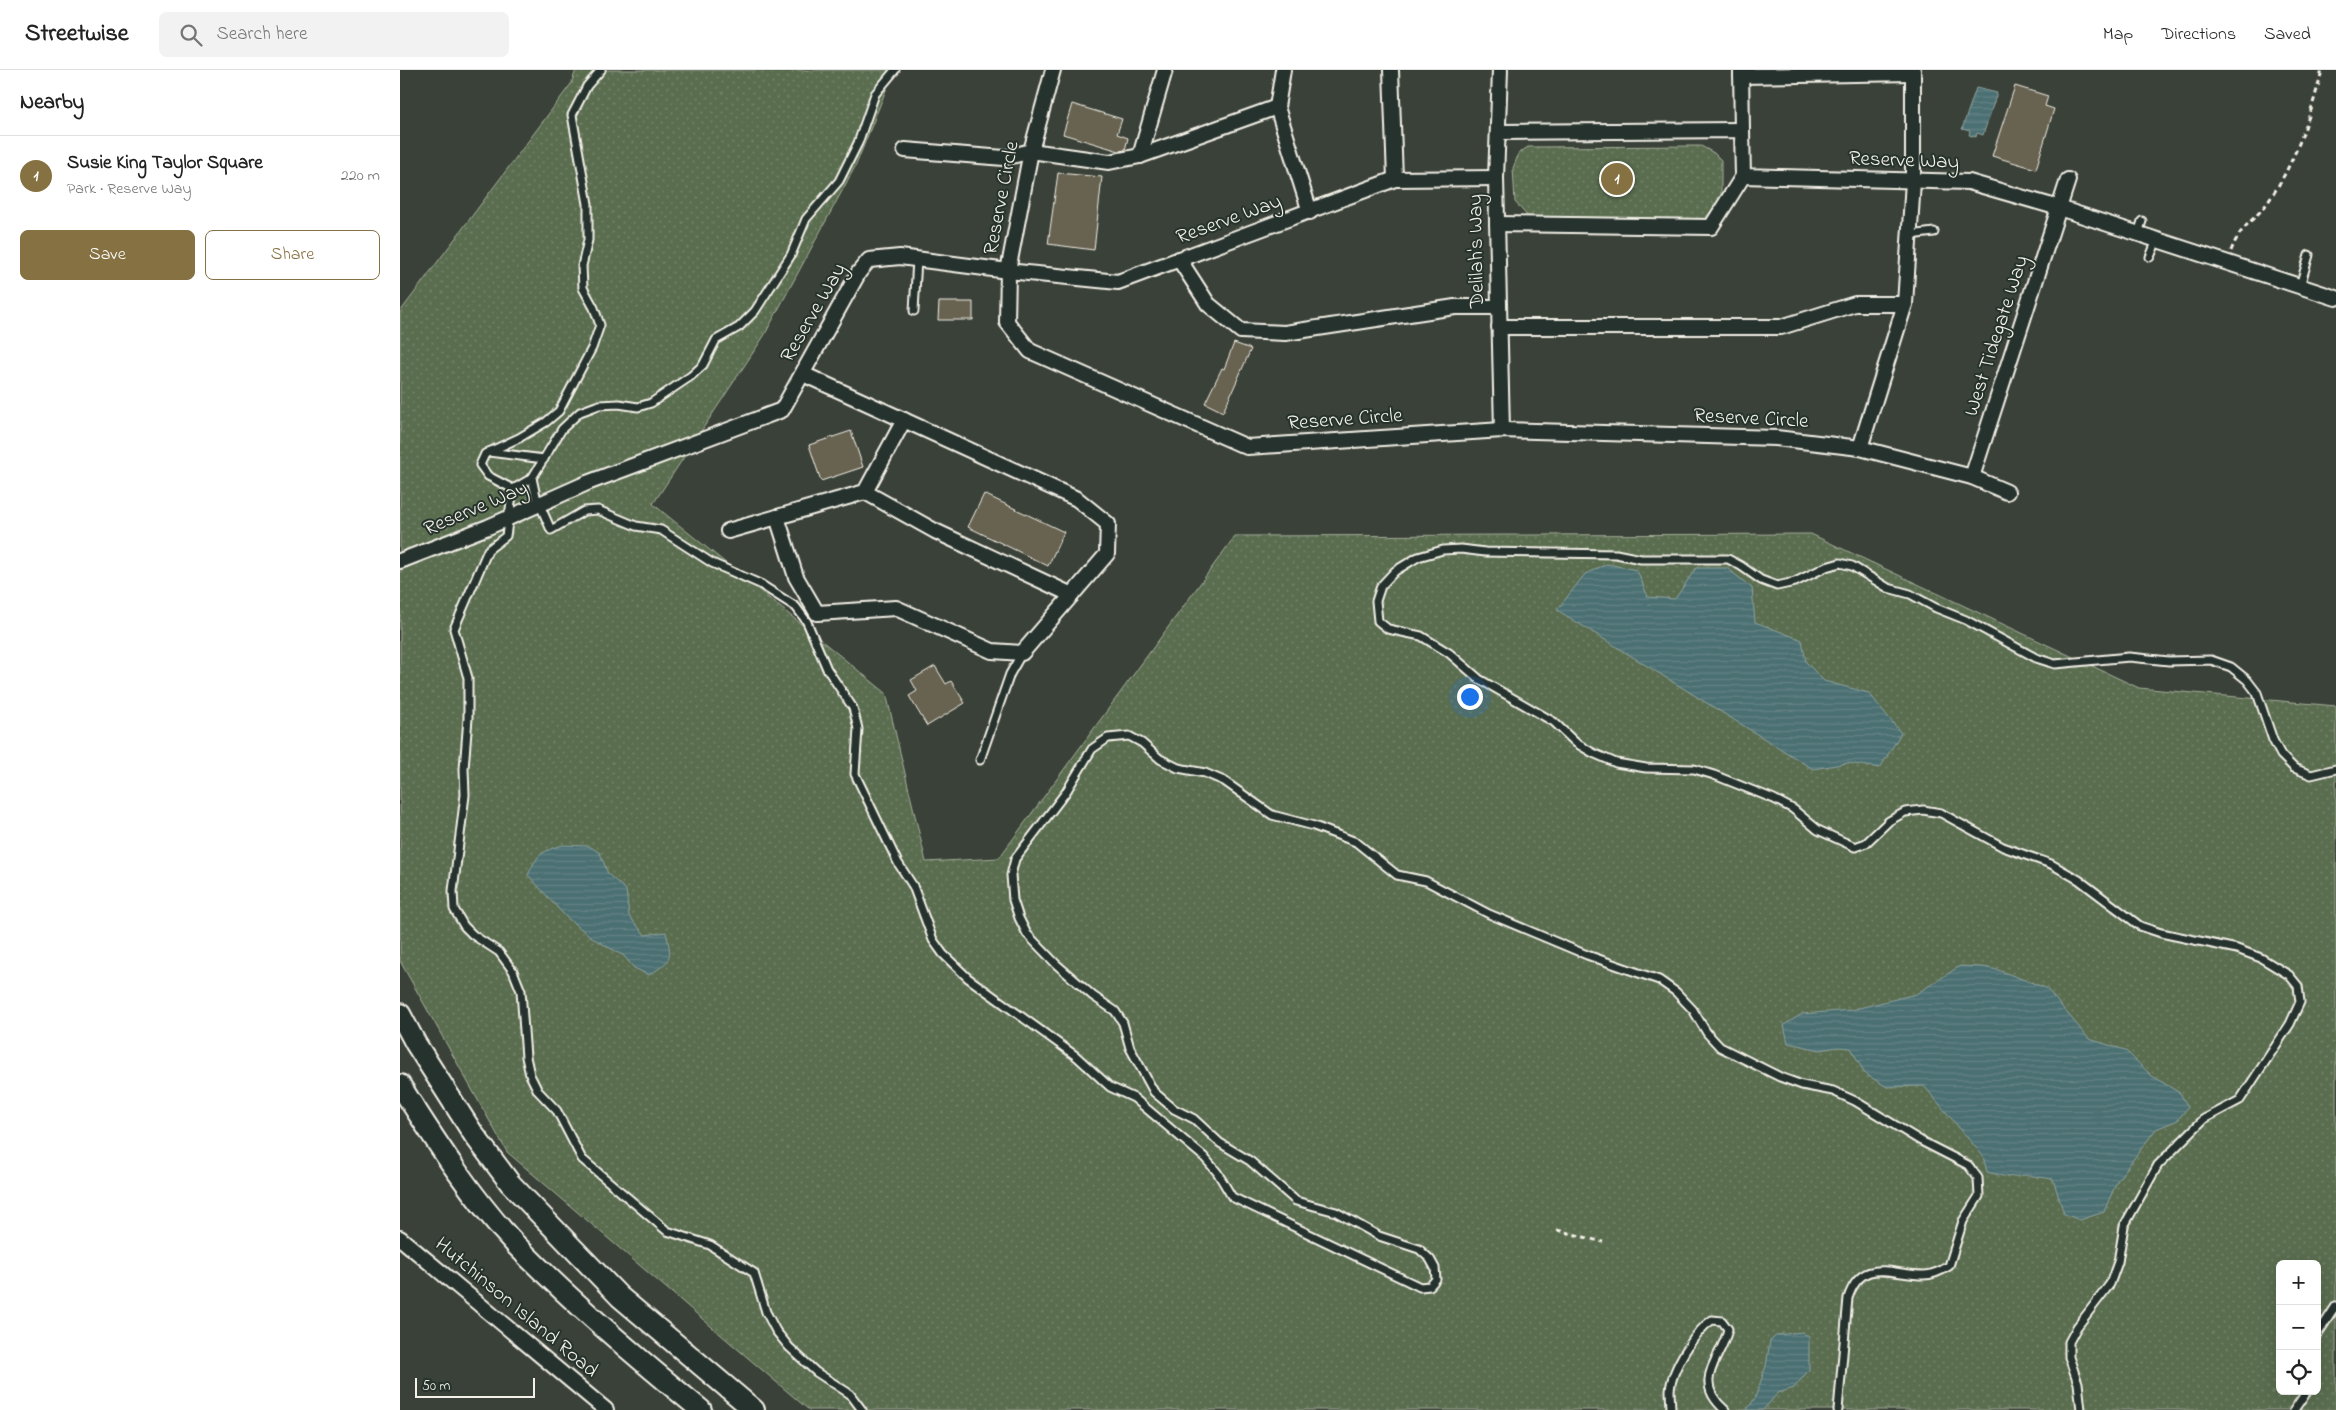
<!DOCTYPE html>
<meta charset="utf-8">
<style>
body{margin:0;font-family:"Indie Flower",sans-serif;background:#f2f2f2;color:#222}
.controls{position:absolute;right:15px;bottom:15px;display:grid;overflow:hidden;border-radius:8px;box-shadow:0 5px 20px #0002}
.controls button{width:45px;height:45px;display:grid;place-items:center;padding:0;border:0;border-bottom:1px solid #e0e0e0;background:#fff;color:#222;font:25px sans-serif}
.scale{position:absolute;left:15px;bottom:12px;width:120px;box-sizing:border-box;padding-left:5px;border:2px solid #f4f1e8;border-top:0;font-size:14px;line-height:18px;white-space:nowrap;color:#f4f1e8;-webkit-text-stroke:4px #26332d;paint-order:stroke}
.you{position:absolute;left:1069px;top:626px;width:18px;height:18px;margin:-12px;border:4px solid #fff;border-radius:50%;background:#1a73e8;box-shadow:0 0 0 8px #1a73e833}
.badge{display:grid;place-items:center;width:32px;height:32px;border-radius:50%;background:#857141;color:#fff;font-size:16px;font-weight:700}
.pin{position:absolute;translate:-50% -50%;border:2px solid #fff;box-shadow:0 1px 5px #0006}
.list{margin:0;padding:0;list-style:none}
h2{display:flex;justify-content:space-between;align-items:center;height:65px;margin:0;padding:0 20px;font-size:21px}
h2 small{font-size:16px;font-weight:400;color:#767676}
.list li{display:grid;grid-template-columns:32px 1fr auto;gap:15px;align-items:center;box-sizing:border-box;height:80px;padding:0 20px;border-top:1px solid #e0e0e0}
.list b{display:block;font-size:19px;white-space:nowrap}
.list p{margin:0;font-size:16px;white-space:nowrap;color:#767676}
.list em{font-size:16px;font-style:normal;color:#767676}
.actions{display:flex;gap:10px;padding:15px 20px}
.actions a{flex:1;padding:11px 0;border:1px solid #857141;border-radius:8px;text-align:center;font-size:18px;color:#857141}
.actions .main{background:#857141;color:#fff}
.icon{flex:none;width:28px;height:28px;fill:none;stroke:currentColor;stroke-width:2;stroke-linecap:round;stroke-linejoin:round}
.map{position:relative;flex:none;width:1936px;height:1340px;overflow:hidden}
header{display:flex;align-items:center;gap:30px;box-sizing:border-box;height:70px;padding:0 25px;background:#fff;border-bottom:1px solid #e0e0e0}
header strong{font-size:24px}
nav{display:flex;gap:28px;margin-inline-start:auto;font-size:18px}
.search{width:350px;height:45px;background:#f2f2f2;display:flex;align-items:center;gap:12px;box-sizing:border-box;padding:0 18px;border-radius:8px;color:#767676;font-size:19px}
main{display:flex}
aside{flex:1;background:#fff}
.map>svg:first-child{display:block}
.grass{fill:url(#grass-dots);stroke:#a7af9c;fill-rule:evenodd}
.water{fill:url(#water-rules);stroke:#8fa3a1}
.building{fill:#686351;stroke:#f4f1e8}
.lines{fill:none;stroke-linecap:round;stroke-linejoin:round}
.lane-casing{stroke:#f4f1e8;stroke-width:11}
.street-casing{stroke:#f4f1e8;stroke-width:18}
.secondary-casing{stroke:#f4f1e8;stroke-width:24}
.path{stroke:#f4f1e8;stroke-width:3;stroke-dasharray:5 4;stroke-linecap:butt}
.lane{stroke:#26332d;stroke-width:7}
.street{stroke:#26332d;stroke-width:14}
.secondary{stroke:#26332d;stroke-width:20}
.labels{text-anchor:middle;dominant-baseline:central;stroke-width:4;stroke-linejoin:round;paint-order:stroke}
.street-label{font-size:21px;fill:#f4f1e8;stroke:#26332d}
</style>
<header>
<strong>Streetwise</strong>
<div class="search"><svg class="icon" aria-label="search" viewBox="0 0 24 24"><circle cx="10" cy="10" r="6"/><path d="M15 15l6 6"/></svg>Search here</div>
<nav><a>Map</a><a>Directions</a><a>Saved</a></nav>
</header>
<main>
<aside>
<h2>Nearby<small></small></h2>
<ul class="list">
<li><span class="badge">1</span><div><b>Susie King Taylor Square</b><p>Park · Reserve Way</p></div><em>220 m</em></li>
</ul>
<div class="actions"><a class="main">Save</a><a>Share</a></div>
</aside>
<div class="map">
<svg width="1936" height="1340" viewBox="0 0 1936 1340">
<defs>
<pattern id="grass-dots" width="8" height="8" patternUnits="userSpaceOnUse" patternTransform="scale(1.25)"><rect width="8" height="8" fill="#5a6d50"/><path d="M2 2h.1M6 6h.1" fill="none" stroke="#728269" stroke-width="1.8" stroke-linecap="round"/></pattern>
<pattern id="water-rules" width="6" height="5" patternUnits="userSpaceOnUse" patternTransform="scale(1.25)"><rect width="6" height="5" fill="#4c6f72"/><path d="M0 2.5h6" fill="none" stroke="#668486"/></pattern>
</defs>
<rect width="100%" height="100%" fill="#3a4138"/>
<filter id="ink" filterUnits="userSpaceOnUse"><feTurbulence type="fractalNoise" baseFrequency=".02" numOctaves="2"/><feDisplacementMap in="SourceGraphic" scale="10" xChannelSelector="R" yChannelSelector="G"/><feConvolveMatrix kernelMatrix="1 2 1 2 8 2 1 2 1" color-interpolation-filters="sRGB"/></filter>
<g filter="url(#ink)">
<g class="grass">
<path d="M 176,0 L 494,0 L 456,95 L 364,266 L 253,434 L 486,623 L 526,792 L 599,788 L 835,466 L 1411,464 L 1739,618 L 1936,636 L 1936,1340 L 409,1340 L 107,1082 L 0,891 L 0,242 L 171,14 ZM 1880,1194 L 1917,1194 L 1917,1321 L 1880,1321 Z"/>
<polygon points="1301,76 1314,83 1321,90 1321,131 1304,149 1150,150 1129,148 1115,132 1113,98 1119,83 1128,77"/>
</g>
<g class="water">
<polygon points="1576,18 1597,23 1583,65 1577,63 1576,67 1569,65 1570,61 1562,59"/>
<polygon points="1207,494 1237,500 1248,527 1275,529 1296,498 1327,498 1352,518 1355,552 1402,570 1406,592 1424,611 1469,623 1501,663 1480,698 1448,693 1413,699 1157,540 1185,504"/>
<path d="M 163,775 L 189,776 L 200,783 L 208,804 L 226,820 L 229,846 L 245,865 L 266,862 C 272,889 273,890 249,905 L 234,898 L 224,886 L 194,869 L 166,847 L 128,805 C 138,784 140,782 163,775 Z"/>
<polygon points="1560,896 1582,897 1598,900 1646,918 1689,969 1725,980 1752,1006 1780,1023 1788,1037 1778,1050 1756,1059 1717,1111 1704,1142 1680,1150 1664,1144 1653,1109 1626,1105 1607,1107 1587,1102 1583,1086 1524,1016 1487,1017 1465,1004 1451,978 1438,977 1420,980 1388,973 1384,955 1402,944 1451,940 1516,924"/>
<polygon points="1402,1262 1409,1267 1409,1300 1394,1318 1378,1323 1363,1340 1347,1340 1355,1328 1366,1296 1370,1271 1377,1265"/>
</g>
<g class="building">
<polygon points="1615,16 1648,26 1645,36 1654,39 1636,99 1592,86"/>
<polygon points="672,34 722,49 717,64 728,68 725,80 719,81 663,64"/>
<polygon points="658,103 702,107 694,180 648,174"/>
<polygon points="539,232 573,232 573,250 538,250"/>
<polygon points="834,273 851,279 823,342 805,333 822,298 824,299"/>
<polygon points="451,361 463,397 421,411 409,375"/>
<polygon points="584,424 664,462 648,496 568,457"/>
<polygon points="535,596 546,614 551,611 565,633 527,656 509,626 517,621 511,610"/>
</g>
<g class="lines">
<defs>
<g id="lane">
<polyline points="1738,164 1742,151"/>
<polyline points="1510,165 1534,162"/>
<polyline points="1750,187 1757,170"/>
<polyline points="1900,216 1909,185"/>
<polyline points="514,241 517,189"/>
<polyline points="89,382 144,389"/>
<path d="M 132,408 L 136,426 L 151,460 L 184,441 L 198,440 L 236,456 L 261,460 L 312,493 L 360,514 L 396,537 L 407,552 L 427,599 L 453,638 L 458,659 L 455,704 L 498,793 L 513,816 L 533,870 L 543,884 L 568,908 L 676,986 L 710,1017 L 734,1028 L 804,1087 L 817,1102 L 832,1127 L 1020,1217 L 1030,1216 L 1036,1209 L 1035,1198 L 1030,1189 L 1019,1179 L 979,1166 L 936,1142 L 896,1131 L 850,1091 L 820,1073 L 794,1049 L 774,1039 L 754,1022 L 730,978 L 723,953 L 715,941 L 693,926 L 656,894 L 627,864 L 619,848 L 613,830 L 611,805 L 615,789 L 666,722 L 692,679 L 708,668 L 729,666 L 742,673 L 760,689 L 778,698 L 805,703 L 824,711 L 872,745 L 914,756 L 956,772 L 997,805 L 1026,811 L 1089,844 L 1187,885 L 1259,910 L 1276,922 L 1293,940 L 1307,963 L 1320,977 L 1380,1007 L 1402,1015 L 1433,1021 L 1455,1031 L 1521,1071 L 1568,1095 L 1578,1108 L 1579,1126 L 1563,1151 L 1549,1196 C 1541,1201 1533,1205 1524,1205 C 1491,1205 1462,1186 1448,1228 L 1438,1340"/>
<polyline points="113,419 106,466 88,480 54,559 68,608 68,648 64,699 65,725 53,821 54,839 64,856 73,865 99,882 113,901 121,921 126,987 130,1005 138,1021 157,1041 182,1089 267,1161 310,1175 354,1203 366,1242 376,1261 389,1277 416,1302 450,1324 462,1340"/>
<polyline points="113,419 132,408 162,359 180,342 199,335 219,334 238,337 251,333 291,306 303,295 316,270 339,257 355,241 391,185 406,149 439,111 458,73 475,24 495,0"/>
<polyline points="113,419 88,406 80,395 85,384 89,382 119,368 146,352 159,341 192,278 200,255 194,238 183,218 182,196 188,170 188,134 172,45 187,16 201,0"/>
<polyline points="580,690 610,604 622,583"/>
<polyline points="1917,1265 1936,1236"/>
<path d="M 1271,1340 C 1271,1333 1270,1327 1270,1320 C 1272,1299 1295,1261 1312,1250 L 1322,1251 L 1328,1259 C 1322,1289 1290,1310 1325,1340"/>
<polyline points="1681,1340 1678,1313 1669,1287 1669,1272 1677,1257 1710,1214 1718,1192 1724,1156 1758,1095 1804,1049 1840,1030 1890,954 1900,932 1898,916 1889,905 1861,888 1837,879 1761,863 1740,856 1679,810 1651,794 1603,777 1541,743 1523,740 1505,742 1489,751 1466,773 1455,777 1418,760 1393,739 1374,729 1314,705 1294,699 1246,698 1216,693 1193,683 1176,673 1154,652 1079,609 1049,583 1021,566 988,559 978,551 976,531 981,516 995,501 1018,487 1043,480 1061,479 1085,482 1216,484 1241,489 1328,489 1341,496 1361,510 1377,516 1395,512 1426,497 1440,493 1452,496 1488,518 1510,524 1536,538 1566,550 1636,588 1655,594 1729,587 1769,591 1811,590 1831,597 1847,610 1857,623 1873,670 1881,685 1894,698 1911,705 1936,699"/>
<polyline points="1894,1340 1907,1321"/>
</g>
<g id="street">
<polyline points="653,0 631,81 608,201 607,252 630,281 847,377 1102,360 1376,368 1460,378 1572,407 1607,422"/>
<polyline points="883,0 877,37 910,142"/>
<polyline points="991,0 995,109"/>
<polyline points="1100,0 1096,108 1102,360"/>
<polyline points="1341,0 1342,60"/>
<polyline points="1341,6 1512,3"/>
<polyline points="1098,62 1342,60 1343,106 1569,112 1659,138 1936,228"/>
<polyline points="505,80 604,88 631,81 709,92 740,86 877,37"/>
<polyline points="740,86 765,0"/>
<polyline points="1097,154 1311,157 1343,106"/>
<polyline points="779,189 808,234 841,261 885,263 1055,237 1099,237"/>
<polyline points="1099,257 1381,257 1455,234 1505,234"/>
<polyline points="1460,378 1505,234 1513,111 1513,0"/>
<polyline points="1572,407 1668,110"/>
<polyline points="465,422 535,461 672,525"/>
<polyline points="377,447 396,507 417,543 496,538 592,581 622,583 707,484 708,454 677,429 403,304"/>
<polyline points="328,461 465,422 504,350"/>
<polyline points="0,491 88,457 187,413 382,340 459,202 469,190 500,187 608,201 718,212 995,109 1096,108"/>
<polyline points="0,1168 206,1340"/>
</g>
<g id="secondary">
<polyline points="0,944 16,974 74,1065 110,1113 220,1227 354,1340"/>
<path d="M 0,1015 C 35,1070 71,1127 116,1175 C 174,1234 237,1288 301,1340"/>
</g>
</defs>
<use href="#lane" class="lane-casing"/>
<use href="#street" class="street-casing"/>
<use href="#secondary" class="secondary-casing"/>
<g class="path">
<path d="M 1831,181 C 1841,153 1857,150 1870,129 C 1896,90 1911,45 1922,0"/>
<polyline points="1157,1160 1203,1172"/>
</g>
<use href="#lane" class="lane"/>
<use href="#street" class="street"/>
<use href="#secondary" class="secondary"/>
</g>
</g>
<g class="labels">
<g class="street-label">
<text transform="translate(1504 91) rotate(2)">Reserve Way</text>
<text transform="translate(602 128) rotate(-79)">Reserve Circle</text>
<text transform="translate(829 150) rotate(-20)">Reserve Way</text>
<text transform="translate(1077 181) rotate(-91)">Delilah's Way</text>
<text transform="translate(414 243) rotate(-60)">Reserve Way</text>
<text transform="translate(1597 266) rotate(-72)">West Tidegate Way</text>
<text transform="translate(1351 349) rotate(3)">Reserve Circle</text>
<text transform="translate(945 350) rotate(-4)">Reserve Circle</text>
<text transform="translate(76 439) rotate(-23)">Reserve Way</text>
<text transform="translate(116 1238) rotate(40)">Hutchinson Island Road</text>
</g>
</g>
</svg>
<div class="controls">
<button>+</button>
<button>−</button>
<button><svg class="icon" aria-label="locate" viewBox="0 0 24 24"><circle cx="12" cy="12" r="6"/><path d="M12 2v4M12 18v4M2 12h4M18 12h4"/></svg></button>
</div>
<div class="scale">50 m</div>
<div class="you"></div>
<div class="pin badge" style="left:1217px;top:109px">1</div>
</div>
</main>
